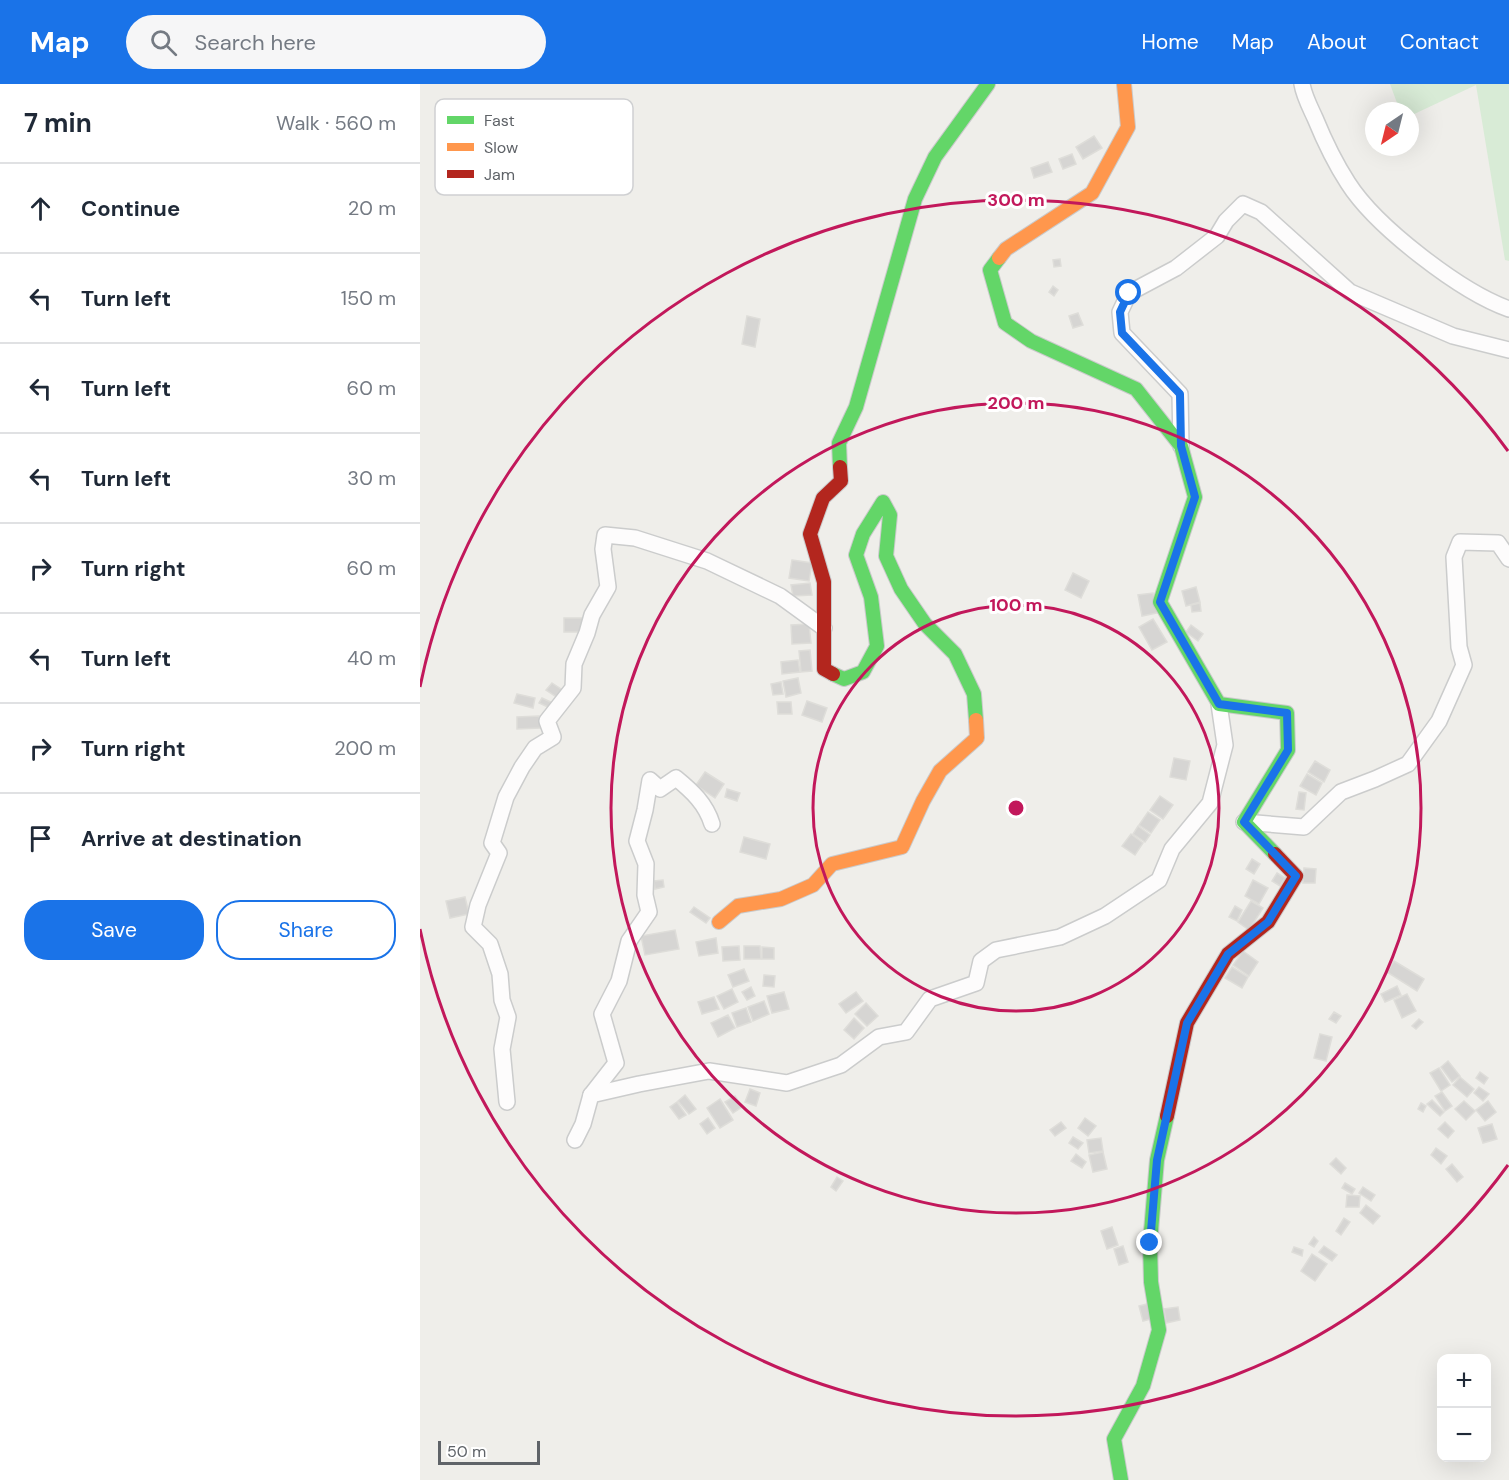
<!DOCTYPE html>
<meta charset="utf-8">
<style>
body{margin:0;font-family:"DM Sans",sans-serif;background:#f6f6f7;color:#1f2937}
.controls{position:absolute;right:18px;bottom:18px;display:grid;overflow:hidden;border-radius:12px;box-shadow:0 6px 24px #0002}
.controls button{width:54px;height:54px;display:grid;place-items:center;padding:0;border:0;border-bottom:2px solid #e0e1e3;background:#fff;color:#1f2937;font:30px sans-serif}
.compass{position:absolute;left:945px;top:18px;width:54px;height:54px;border-radius:50%;background:#fff;box-shadow:0 6px 24px #0002;rotate:215deg}
.scale{position:absolute;left:18px;bottom:15px;width:102px;box-sizing:border-box;padding-left:6px;border:3px solid #5f6368;border-top:0;font-size:16px;line-height:21px;white-space:nowrap;color:#5f6368;-webkit-text-stroke:4px #fff;paint-order:stroke}
.stop{position:absolute;width:18px;height:18px;margin:-14px;border:4px solid #1a73e8;border-radius:50%;background:#fff}
.stop.end{background:#1a73e8;border-color:#fff;box-shadow:0 2px 6px #0008}
.list{margin:0;padding:0;list-style:none}
h2{display:flex;justify-content:space-between;align-items:center;height:78px;margin:0;padding:0 24px;font-size:26px}
h2 small{font-size:20px;font-weight:400;color:#747a83}
.list li{display:grid;grid-template-columns:39px 1fr auto;gap:18px;align-items:center;box-sizing:border-box;height:90px;padding:0 24px;border-top:2px solid #e0e1e3}
.list b{display:block;font-size:22px;white-space:nowrap}
.list em{font-size:20px;font-style:normal;color:#747a83}
.actions{display:flex;gap:12px;padding:18px 24px}
.actions a{flex:1;padding:14px 0;border:2px solid #1a73e8;border-radius:24px;text-align:center;font-size:21px;color:#1a73e8}
.actions .main{background:#1a73e8;color:#fff}
.icon{flex:none;width:33px;height:33px;fill:none;stroke:currentColor;stroke-width:2;stroke-linecap:round;stroke-linejoin:round}
.map{position:relative;flex:none;width:1089px;height:1396px;overflow:hidden}
header{display:flex;align-items:center;gap:36px;box-sizing:border-box;height:84px;padding:0 30px;background:#1a73e8;color:#fff}
header strong{font-size:28px}
nav{display:flex;gap:33px;margin-inline-start:auto;font-size:21px}
.search{width:420px;height:54px;background:#f6f6f7;display:flex;align-items:center;gap:15px;box-sizing:border-box;padding:0 21px;border-radius:33px;color:#747a83;font-size:22px}
main{display:flex}
aside{flex:1;background:#fff}
.map>svg:first-child{display:block}
.green{fill:#d8ebd6}
.building{fill:#d6d5d3;stroke:#deddd9;stroke-width:1.5}
.lines{fill:none;stroke-linecap:round;stroke-linejoin:round}
.street-casing{stroke:#cbcccc;stroke-width:18}
.fast-casing{stroke:#cacacb;stroke-width:16}
.slow-casing{stroke:#cacacb;stroke-width:16}
.jam-casing{stroke:#cacacb;stroke-width:16}
.street{stroke:#fdfcfc;stroke-width:15}
.fast{stroke:#63d668;stroke-width:14}
.slow{stroke:#ff974d;stroke-width:14}
.jam{stroke:#b3261e;stroke-width:14}
.route{stroke:#1a73e8;stroke-width:8}
.ring{fill:none;stroke:#c2185b;stroke-width:3}
.key{fill:#fff;stroke:#cfd0d2;stroke-width:1.5}
.key-label{font-size:16px;fill:#5f6368}
.centre{fill:#c2185b;stroke:#fff;stroke-width:3}
.ring-label{font-size:18px;text-anchor:middle;font-weight:bold;fill:#c2185b;stroke:#fff;stroke-width:6;stroke-linejoin:round;paint-order:stroke}
</style>
<header>
<strong>Map</strong>
<div class="search"><svg class="icon" aria-label="search" viewBox="0 0 24 24"><circle cx="10" cy="10" r="6"/><path d="M15 15l6 6"/></svg>Search here</div>
<nav><a>Home</a><a>Map</a><a>About</a><a>Contact</a></nav>
</header>
<main>
<aside>
<h2>7 min<small>Walk · 560 m</small></h2>
<ul class="list">
<li><svg class="icon" aria-label="ahead" viewBox="0 0 24 24"><path d="M12 20V5M6 11l6-6 6 6"/></svg><div><b>Continue</b></div><em>20 m</em></li>
<li><svg class="icon" aria-label="left" viewBox="0 0 24 24"><path d="M17 20v-9H6M10 6l-5 5 5 5"/></svg><div><b>Turn left</b></div><em>150 m</em></li>
<li><svg class="icon" aria-label="left" viewBox="0 0 24 24"><path d="M17 20v-9H6M10 6l-5 5 5 5"/></svg><div><b>Turn left</b></div><em>60 m</em></li>
<li><svg class="icon" aria-label="left" viewBox="0 0 24 24"><path d="M17 20v-9H6M10 6l-5 5 5 5"/></svg><div><b>Turn left</b></div><em>30 m</em></li>
<li><svg class="icon" aria-label="right" viewBox="0 0 24 24"><path d="M7 20v-9h11M14 6l5 5-5 5"/></svg><div><b>Turn right</b></div><em>60 m</em></li>
<li><svg class="icon" aria-label="left" viewBox="0 0 24 24"><path d="M17 20v-9H6M10 6l-5 5 5 5"/></svg><div><b>Turn left</b></div><em>40 m</em></li>
<li><svg class="icon" aria-label="right" viewBox="0 0 24 24"><path d="M7 20v-9h11M14 6l5 5-5 5"/></svg><div><b>Turn right</b></div><em>200 m</em></li>
<li><svg class="icon" aria-label="arrive" viewBox="0 0 24 24"><path d="M6 21V4h12l-3 4 3 4H6"/></svg><div><b>Arrive at destination</b></div></li>
</ul>
<div class="actions"><a class="main">Save</a><a>Share</a></div>
</aside>
<div class="map">
<svg width="1089" height="1396" viewBox="0 0 1089 1396">
<rect width="100%" height="100%" fill="#efeeea"/>
<polygon class="green" points="970,0 1089,0 1089,177 1085,176 1056,1 990,32 990,27 980,27"/>
<g class="building">
<polygon points="674,52 682,64 663,75 656,63"/>
<polygon points="652,70 656,80 643,85 639,75"/>
<polygon points="628,78 632,88 614,94 611,84"/>
<polygon points="640,175 641,182 634,183 633,176"/>
<polygon points="633,202 638,206 634,212 629,208"/>
<polygon points="658,229 663,241 653,244 649,232"/>
<polygon points="327,232 340,235 335,263 322,260"/>
<polygon points="372,476 392,479 389,497 369,494"/>
<polygon points="653,489 669,497 661,514 645,506"/>
<polygon points="390,499 392,511 373,512 371,501"/>
<polygon points="776,503 780,518 766,522 762,507"/>
<polygon points="733,509 737,529 722,532 718,511"/>
<polygon points="780,519 781,527 772,528 771,521"/>
<rect x="144" y="534" width="21" height="14"/>
<polygon points="733,535 747,558 732,566 719,543"/>
<polygon points="389,540 391,559 372,560 371,541"/>
<polygon points="771,541 783,550 778,557 766,548"/>
<polygon points="390,566 392,587 381,588 379,567"/>
<polygon points="378,576 380,588 362,590 361,578"/>
<polygon points="378,594 381,609 366,613 363,597"/>
<polygon points="361,598 363,610 353,611 351,600"/>
<polygon points="132,599 144,607 138,614 126,606"/>
<polygon points="97,610 115,614 113,624 94,619"/>
<polygon points="122,614 133,619 130,624 119,619"/>
<polygon points="387,617 407,624 402,638 382,631"/>
<polygon points="357,618 371,618 372,630 358,630"/>
<polygon points="119,632 120,644 97,645 97,633"/>
<polygon points="754,674 770,677 766,696 750,693"/>
<polygon points="895,677 910,686 904,698 888,688"/>
<polygon points="285,688 304,700 295,714 276,701"/>
<polygon points="887,690 902,699 896,711 880,702"/>
<polygon points="307,705 320,709 317,717 305,713"/>
<polygon points="879,708 886,709 884,726 876,725"/>
<polygon points="740,712 753,721 743,735 730,726"/>
<polygon points="728,728 740,736 731,749 719,741"/>
<polygon points="718,742 730,751 725,758 713,750"/>
<polygon points="711,750 723,759 715,771 702,762"/>
<polygon points="324,753 350,760 346,775 320,768"/>
<polygon points="832,775 840,780 834,790 826,785"/>
<polygon points="884,784 896,785 895,799 883,799"/>
<polygon points="857,789 865,794 860,802 852,797"/>
<polygon points="243,796 244,803 235,805 234,797"/>
<polygon points="833,796 848,804 839,820 825,812"/>
<polygon points="45,813 49,830 30,834 26,817"/>
<polygon points="831,817 843,824 829,846 818,838"/>
<polygon points="815,822 822,826 817,837 809,833"/>
<polygon points="274,823 290,834 286,839 270,828"/>
<polygon points="255,846 259,865 225,871 221,852"/>
<polygon points="296,854 298,869 279,872 276,858"/>
<polygon points="319,862 320,876 303,877 302,863"/>
<polygon points="324,862 340,862 341,875 324,875"/>
<polygon points="342,863 354,864 354,875 342,875"/>
<polygon points="823,867 838,878 829,892 813,881"/>
<polygon points="974,877 1004,895 997,907 967,888"/>
<polygon points="812,883 828,893 822,904 805,894"/>
<polygon points="324,885 329,897 313,903 308,891"/>
<polygon points="344,891 355,892 354,903 343,902"/>
<polygon points="977,902 981,911 965,918 961,910"/>
<polygon points="331,903 335,912 327,916 322,908"/>
<polygon points="312,905 318,918 304,925 297,912"/>
<polygon points="364,908 369,925 352,929 347,912"/>
<polygon points="436,908 443,917 426,929 419,920"/>
<polygon points="987,910 996,927 982,934 974,916"/>
<polygon points="294,913 299,925 282,930 278,918"/>
<polygon points="344,917 349,930 333,937 328,923"/>
<polygon points="446,919 458,932 447,942 435,930"/>
<polygon points="326,924 331,938 317,943 312,929"/>
<polygon points="914,928 921,932 916,939 909,935"/>
<polygon points="308,931 315,944 298,953 291,939"/>
<polygon points="434,934 444,944 434,955 424,946"/>
<polygon points="999,935 1003,938 996,945 992,942"/>
<polygon points="900,950 912,953 906,977 894,974"/>
<polygon points="1028,977 1040,992 1032,998 1021,983"/>
<polygon points="1019,984 1030,1001 1021,1007 1010,989"/>
<polygon points="1060,988 1068,994 1064,1000 1056,994"/>
<polygon points="1040,993 1054,1005 1047,1013 1033,1001"/>
<polygon points="1059,1003 1069,1010 1063,1017 1054,1009"/>
<polygon points="330,1005 340,1009 336,1022 325,1018"/>
<polygon points="1022,1008 1032,1022 1025,1027 1015,1012"/>
<polygon points="265,1011 276,1025 269,1030 258,1017"/>
<polygon points="315,1012 322,1023 313,1029 305,1018"/>
<polygon points="300,1015 313,1036 300,1044 287,1024"/>
<polygon points="1012,1016 1024,1028 1020,1032 1007,1020"/>
<polygon points="1044,1017 1055,1027 1046,1036 1035,1025"/>
<polygon points="1068,1017 1076,1028 1065,1037 1056,1026"/>
<polygon points="257,1018 266,1031 259,1035 250,1023"/>
<polygon points="1001,1019 1006,1022 1003,1028 998,1025"/>
<polygon points="288,1034 295,1044 287,1050 280,1040"/>
<polygon points="665,1034 676,1042 668,1052 658,1044"/>
<polygon points="641,1038 646,1044 635,1052 630,1046"/>
<polygon points="1025,1038 1034,1047 1028,1054 1018,1045"/>
<polygon points="1072,1040 1077,1055 1063,1059 1058,1044"/>
<polygon points="653,1053 663,1059 658,1065 649,1059"/>
<polygon points="681,1054 683,1067 669,1069 667,1056"/>
<polygon points="1016,1064 1027,1072 1021,1080 1011,1071"/>
<polygon points="683,1068 687,1085 673,1088 669,1071"/>
<polygon points="656,1070 666,1078 662,1084 651,1077"/>
<polygon points="916,1074 926,1084 921,1090 910,1080"/>
<polygon points="1032,1080 1043,1093 1037,1098 1026,1085"/>
<polygon points="417,1093 423,1097 416,1107 411,1103"/>
<polygon points="925,1099 935,1105 932,1110 922,1104"/>
<polygon points="943,1103 955,1111 951,1117 939,1109"/>
<polygon points="927,1111 940,1112 939,1123 926,1123"/>
<polygon points="946,1121 960,1132 953,1140 940,1129"/>
<polygon points="924,1134 930,1138 921,1151 916,1147"/>
<polygon points="692,1143 698,1161 687,1165 681,1147"/>
<polygon points="894,1153 898,1157 894,1163 889,1160"/>
<polygon points="703,1162 708,1178 699,1181 694,1165"/>
<polygon points="904,1162 917,1171 912,1177 899,1168"/>
<polygon points="874,1163 883,1166 882,1172 872,1168"/>
<polygon points="892,1170 907,1180 895,1197 881,1187"/>
<polygon points="727,1220 731,1235 723,1237 719,1222"/>
<polygon points="758,1223 760,1236 746,1239 744,1225"/>
</g>
<g class="lines">
<defs>
<g id="street">
<path d="M 882,0 C 884,12 890,23 895,34 C 904,56 915,79 928,99 C 956,143 1041,208 1089,225"/>
<polyline points="761,362 760,310 702,249 700,228 709,209 756,184 797,152 806,137 823,120 841,128 930,208 1033,252 1089,266"/>
<polyline points="824,738 884,743 921,708 955,695 988,680 1019,637 1044,581 1039,563 1034,473 1040,458 1078,459 1089,475"/>
<path d="M 171,1011 L 196,979 L 182,930 L 199,897 L 209,857 L 229,828 L 225,811 L 226,780 L 217,757 L 225,726 L 230,696 L 240,705 L 256,694 C 272,707 286,720 292,740"/>
<polyline points="87,1018 82,965 88,933 82,916 80,890 70,860 53,843 58,821 79,769 72,759 86,713 102,683 115,664 133,653 127,637 153,604 154,580 167,549 172,531 188,503 183,465 185,451 215,454 287,477 360,512 404,544"/>
<polyline points="155,1056 163,1040 171,1011 219,1000 289,987 367,999 421,981 459,953 486,948 510,915 556,899 561,877 576,866 640,853 685,832 739,796 752,765 790,719 805,661 799,620"/>
</g>
<g id="fast">
<polyline points="579,174 570,186 585,239 611,257 716,305 761,362 775,413 740,518 799,620 867,629 868,666 824,738 855,770"/>
<polyline points="420,383 419,359 436,323 495,115 515,73 568,0"/>
<polyline points="413,590 424,595 443,588 457,562 451,513 436,471 443,450 463,418 470,431 466,472 481,505 505,540 535,570 554,610 556,636"/>
<polyline points="701,1396 694,1355 723,1302 739,1246 731,1198 730,1159 737,1076 747,1032"/>
</g>
<g id="slow">
<polyline points="579,174 586,165 672,109 708,43 704,0"/>
<polyline points="299,838 318,822 361,815 393,801 412,780 482,763 503,717 520,687 557,654 556,636"/>
</g>
<g id="jam">
<polyline points="413,590 404,585 404,498 390,450 403,414 421,397 420,383"/>
<polyline points="747,1032 767,939 808,870 848,838 876,792 855,770"/>
</g>
</defs>
<use href="#street" class="street-casing"/>
<use href="#fast" class="fast-casing"/>
<use href="#slow" class="slow-casing"/>
<use href="#jam" class="jam-casing"/>
<use href="#street" class="street"/>
<use href="#fast" class="fast"/>
<use href="#slow" class="slow"/>
<use href="#jam" class="jam"/>
</g>
<g class="lines">
<polyline class="route" points="709,209 700,228 702,249 760,310 761,362 775,413 740,518 799,620 867,629 868,666 824,738 876,792 848,838 808,870 767,939 737,1076 730,1159"/>
</g>
<g class="ring">
<circle cx="596" cy="724" r="203"/>
<circle cx="596" cy="724" r="405"/>
<path d="M1088 1081A608 608 0 0 1 0 845M0 603A608 608 0 0 1 1088 367"/>
</g>
<rect x="15" y="15" width="198" height="96" rx="9" class="key"/>
<rect x="27" y="32" width="27" height="8" fill="#63d668"/>
<rect x="27" y="59" width="27" height="8" fill="#ff974d"/>
<rect x="27" y="86" width="27" height="8" fill="#b3261e"/>
<g class="key-label">
<text x="64" y="42">Fast</text>
<text x="64" y="69">Slow</text>
<text x="64" y="96">Jam</text>
</g>
<circle cx="596" cy="724" r="9" class="centre"/>
<g class="ring-label">
<text x="596" y="122">300 m</text>
<text x="596" y="325">200 m</text>
<text x="596" y="527">100 m</text>
</g>
</svg>
<div class="controls">
<button>+</button>
<button>−</button>
</div>
<svg class="compass" viewBox="-18 -18 36 36"><path d="M0-13l5 13h-10z" fill="#e53935"/><path d="M0 13l5-13h-10z" fill="#747a83"/></svg>
<div class="scale">50 m</div>
<div class="stop" style="left:709px;top:209px"></div>
<div class="stop end" style="left:730px;top:1159px"></div>
</div>
</main>
